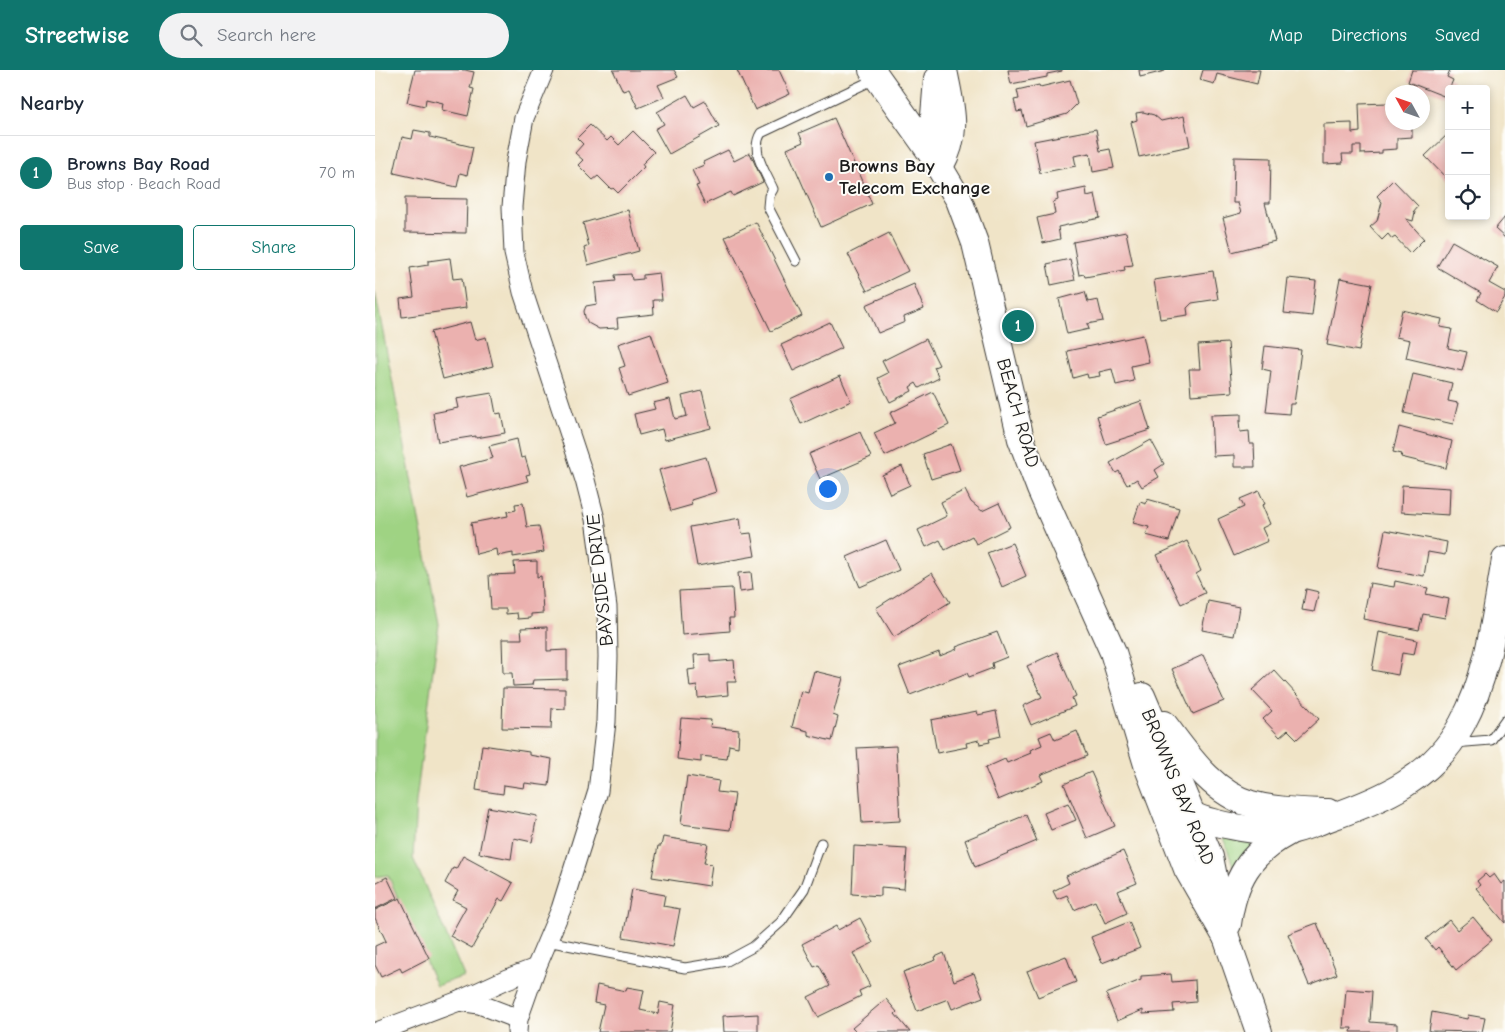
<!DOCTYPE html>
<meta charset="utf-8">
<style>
body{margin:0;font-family:"Comic Neue",sans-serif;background:#f2f2f3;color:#1f2937}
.controls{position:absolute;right:15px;top:15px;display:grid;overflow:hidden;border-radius:5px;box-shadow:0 2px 8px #0003}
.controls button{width:45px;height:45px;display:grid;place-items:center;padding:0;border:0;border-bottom:1px solid #e0e1e3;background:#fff;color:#1f2937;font:25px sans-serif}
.compass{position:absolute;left:1010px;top:15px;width:45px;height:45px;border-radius:50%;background:#fff;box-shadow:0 2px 8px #0003;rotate:310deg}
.you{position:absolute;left:452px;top:418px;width:18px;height:18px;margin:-12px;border:4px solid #fff;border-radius:50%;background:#1a73e8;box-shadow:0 0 0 8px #1a73e833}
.badge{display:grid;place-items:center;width:32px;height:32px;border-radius:50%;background:#0f766e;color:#fff;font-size:16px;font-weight:700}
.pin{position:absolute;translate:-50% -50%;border:2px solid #fff;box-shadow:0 1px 5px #0006}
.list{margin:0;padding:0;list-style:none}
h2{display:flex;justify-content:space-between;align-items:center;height:65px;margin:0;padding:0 20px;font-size:21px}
h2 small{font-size:16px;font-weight:400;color:#747a83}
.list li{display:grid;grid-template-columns:32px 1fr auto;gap:15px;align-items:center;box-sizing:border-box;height:75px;padding:0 20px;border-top:1px solid #e0e1e3}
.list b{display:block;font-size:19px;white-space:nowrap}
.list p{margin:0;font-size:16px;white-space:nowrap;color:#747a83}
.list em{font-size:16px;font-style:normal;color:#747a83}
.actions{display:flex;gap:10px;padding:15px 20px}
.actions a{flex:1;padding:11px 0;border:1px solid #0f766e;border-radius:5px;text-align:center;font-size:18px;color:#0f766e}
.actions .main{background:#0f766e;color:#fff}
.icon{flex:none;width:28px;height:28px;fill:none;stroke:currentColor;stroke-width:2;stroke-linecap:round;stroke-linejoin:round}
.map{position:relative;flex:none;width:1130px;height:962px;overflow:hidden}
header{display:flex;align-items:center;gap:30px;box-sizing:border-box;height:70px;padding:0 25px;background:#0f766e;color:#fff}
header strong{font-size:24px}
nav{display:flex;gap:28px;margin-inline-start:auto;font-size:18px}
.search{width:350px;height:45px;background:#f2f2f3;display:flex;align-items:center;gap:12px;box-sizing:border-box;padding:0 18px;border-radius:28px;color:#747a83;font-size:19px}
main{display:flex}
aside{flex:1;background:#fff}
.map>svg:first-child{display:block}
.green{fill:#9fd383;stroke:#5e7850}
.building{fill:#ebb1af}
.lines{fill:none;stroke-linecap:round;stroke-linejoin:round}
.lane-casing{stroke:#3c3a36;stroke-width:11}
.street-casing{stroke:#3c3a36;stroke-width:21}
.secondary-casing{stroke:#3c3a36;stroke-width:28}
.lane{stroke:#fff;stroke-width:9}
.street{stroke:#fff;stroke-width:19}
.secondary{stroke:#fff;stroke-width:26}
.poi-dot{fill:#1f6fb2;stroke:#fdfcf7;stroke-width:2}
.labels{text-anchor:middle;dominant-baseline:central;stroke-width:4;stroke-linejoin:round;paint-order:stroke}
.poi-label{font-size:19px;font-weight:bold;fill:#1c1c1c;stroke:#fdfcf7;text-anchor:start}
.street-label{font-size:19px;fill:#1c1c1c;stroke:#fdfcf7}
</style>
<header>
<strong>Streetwise</strong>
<div class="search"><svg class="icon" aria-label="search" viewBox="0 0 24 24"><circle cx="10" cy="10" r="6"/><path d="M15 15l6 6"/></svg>Search here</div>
<nav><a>Map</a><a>Directions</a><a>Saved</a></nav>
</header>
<main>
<aside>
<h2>Nearby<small></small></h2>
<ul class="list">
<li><span class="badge">1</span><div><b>Browns Bay Road</b><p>Bus stop · Beach Road</p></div><em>70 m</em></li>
</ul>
<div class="actions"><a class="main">Save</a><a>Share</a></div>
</aside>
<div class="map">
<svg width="1130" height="962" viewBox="0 0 1130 962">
<rect width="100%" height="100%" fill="#fdfcf7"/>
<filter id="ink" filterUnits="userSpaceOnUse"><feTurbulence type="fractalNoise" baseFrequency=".02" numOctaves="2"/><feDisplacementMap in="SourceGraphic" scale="10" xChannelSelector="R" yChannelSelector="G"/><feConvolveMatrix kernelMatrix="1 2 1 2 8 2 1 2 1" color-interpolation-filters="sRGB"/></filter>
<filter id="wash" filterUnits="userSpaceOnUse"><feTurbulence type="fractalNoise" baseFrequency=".0096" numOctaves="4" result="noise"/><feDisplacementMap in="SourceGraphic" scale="20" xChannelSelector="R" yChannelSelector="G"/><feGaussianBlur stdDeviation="1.12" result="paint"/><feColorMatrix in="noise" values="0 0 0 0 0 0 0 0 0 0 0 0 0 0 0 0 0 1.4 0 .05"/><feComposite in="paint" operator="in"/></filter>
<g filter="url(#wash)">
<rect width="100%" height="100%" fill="#f0e4c7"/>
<g class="green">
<polygon points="0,221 64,554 41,731 38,788 89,906 61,916 13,805 0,807"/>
<polygon points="847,765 884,769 859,798"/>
</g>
<g id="blocks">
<g class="building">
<polygon points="40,0 90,0 99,2 95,18 99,19 93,46 67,40 68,33 51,29 50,36 32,32"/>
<polygon points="238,0 299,0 303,7 283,15 289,27 263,38 254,19 248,21"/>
<polygon points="362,0 404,0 415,24 380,40"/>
<polygon points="633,0 687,0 687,1 672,4 672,7 636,14"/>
<polygon points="764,0 790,0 790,1 765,7"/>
<polygon points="828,0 885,0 882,14 842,4 839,14 825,10"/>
<polygon points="1037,0 1075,0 1072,7 1078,10 1071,27 1033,12"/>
<polygon points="695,10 702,34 692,44 651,56 647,41 642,42 639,30 644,29 642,20 664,15 665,17"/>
<polygon points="312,25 319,37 330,31 344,56 294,84 280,59 289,54 282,42"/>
<polygon points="1013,33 1013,44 1018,43 1018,52 1037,52 1037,67 1022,68 1022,79 1007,80 1007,83 986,84 986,76 978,76 978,84 967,84 968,93 949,94 949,54 977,53 977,63 985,62 984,34"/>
<polygon points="768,42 779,45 786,51 809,46 815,76 764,87 756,52 762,50 761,43"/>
<polygon points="459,48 497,134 446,157 412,79 428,72 424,63"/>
<polygon points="215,55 232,71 236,67 244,75 258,61 279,82 267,94 269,97 243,123 238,118 236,119 223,106 218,110 203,95 208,90 200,83 208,74 202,68"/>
<polygon points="721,59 725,81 735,79 739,98 718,102 715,83 699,86 701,96 665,103 659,71"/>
<polygon points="39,60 55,63 55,67 98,77 92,105 85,103 82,117 19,103 27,67 37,69"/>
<polygon points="1074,63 1074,111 1050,86"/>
<polygon points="353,80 359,91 375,83 388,112 358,126 356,122 330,134 321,116 324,115 317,100 329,95 328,92"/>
<polygon points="859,87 896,88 895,133 890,133 900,171 857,182 848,148 866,143 863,133 858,133"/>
<polygon points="1018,110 1043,136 1038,142 1040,142 1038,151 1031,149 1049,169 1035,183 1020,167 1017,169 1013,164 1007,170 995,157 1002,151 1007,132 1002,126"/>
<polygon points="711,118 712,126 720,124 725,148 683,157 685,169 668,173 662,148 680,144 678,132 683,130 682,124"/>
<polygon points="30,128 92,129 91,163 30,162"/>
<polygon points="253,140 264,181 213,195 209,178 214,176 208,153"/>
<polygon points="1130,147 1130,168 1120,159"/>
<polygon points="381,152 427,246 396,261 350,167"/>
<polygon points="751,162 758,195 749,196 750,200 710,207 709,204 704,205 698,172"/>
<polygon points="514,163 533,201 492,221 473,184"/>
<polygon points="1077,171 1123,197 1114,213 1130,222 1130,227 1121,242 1102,230 1106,223 1062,197"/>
<polygon points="75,188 78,209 87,208 91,238 27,247 25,229 39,227 35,198 53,195 53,191"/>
<polygon points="695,189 700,210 676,215 672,194"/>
<polygon points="838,201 843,229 817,233 812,238 813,245 785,249 779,210"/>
<polygon points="284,203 287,230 278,230 279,244 242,248 243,258 224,259 213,253 210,247 209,241 211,236 222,234 220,213 241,211 240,205 256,204 257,210 268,209 268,205"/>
<polygon points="913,208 941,211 937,246 909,243"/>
<polygon points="965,208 997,214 984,281 952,275"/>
<polygon points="539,214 549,239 529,247 530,252 503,263 491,235"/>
<polygon points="710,222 713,232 723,230 728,251 712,254 714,259 692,264 684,229"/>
<polygon points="1027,240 1067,249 1065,257 1077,259 1073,278 1092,282 1087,301 1031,288 1035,270 1021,267"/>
<polygon points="95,252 100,270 111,267 118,296 68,309 56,262"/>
<polygon points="455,252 467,278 418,301 406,275"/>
<polygon points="276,263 293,313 253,326 244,298 250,296 243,274"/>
<polygon points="768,265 774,292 756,296 759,311 741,315 737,299 724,302 725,306 713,308 712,304 698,308 692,281"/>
<polygon points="551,269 564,295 559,297 564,308 544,318 541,313 535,317 537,321 515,332 503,308 513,303 507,291"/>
<polygon points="853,273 857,322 816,325 814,299 825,299 823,275"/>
<polygon points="890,276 926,280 919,334 915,334 914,344 891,342 896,301 887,299"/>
<polygon points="1038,304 1077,313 1073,331 1083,333 1078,354 1029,343"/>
<polygon points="465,306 476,331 426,354 415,329"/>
<polygon points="327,321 336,358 290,370 287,359 264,365 259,344 280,339 278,333 295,329 300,349 312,346 307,326"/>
<polygon points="558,322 574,355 510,386 499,363 520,353 515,343"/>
<polygon points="117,323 121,344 126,343 130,363 101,368 101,366 63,372 58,343 83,338 81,329"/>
<polygon points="766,331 775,360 731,374 722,346"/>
<polygon points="866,344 866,351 864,351 865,362 874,361 875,374 879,374 880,397 859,397 859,385 838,386 836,345"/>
<polygon points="1024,357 1077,371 1071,398 1026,387 1027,384 1018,382"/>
<polygon points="485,362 496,387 445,409 434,384"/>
<polygon points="142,369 146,388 150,387 155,404 151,405 153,411 92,427 84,397 118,388 114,376"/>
<polygon points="776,370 789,394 780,400 784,407 767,417 762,409 752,415 744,401 741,403 735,393"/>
<polygon points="576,374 585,400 556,409 548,384"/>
<polygon points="331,387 341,422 316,430 317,435 296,441 284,400"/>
<polygon points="527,396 535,415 515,424 507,405"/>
<polygon points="1027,415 1075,418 1074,445 1026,442"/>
<polygon points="590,420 596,432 607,441 624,433 635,457 601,474 597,466 570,480 565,470 551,477 543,460 572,446 566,432"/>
<polygon points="884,421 890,434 887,435 895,454 887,458 893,471 859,486 843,449 869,437 865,429"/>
<polygon points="772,429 804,438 794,471 771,465 774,457 758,453 765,432 771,434"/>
<polygon points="148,433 152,457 164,456 169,482 138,487 138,483 122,486 121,479 101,484 96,453 133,446 132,442 141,440 140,434"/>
<polygon points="365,448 367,464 376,463 380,486 322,496 315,457"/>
<polygon points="1010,460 1072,472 1070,485 1053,482 1049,506 1003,498"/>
<polygon points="511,470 524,500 485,517 472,487"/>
<polygon points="812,471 826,501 821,504 830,523 806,534 782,485"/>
<polygon points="637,473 651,506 627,517 612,483"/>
<polygon points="162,491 162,507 166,506 168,543 156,544 156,548 143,549 142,543 131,544 131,539 116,539 114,505 140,504 139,492"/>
<polygon points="376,502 378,520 365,522 363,503"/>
<polygon points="557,503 575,532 519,567 501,538"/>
<polygon points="1020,511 1053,518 1051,524 1074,529 1070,548 1048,544 1044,560 988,549 995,513 1019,517"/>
<polygon points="357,518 359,548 354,548 355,561 307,565 304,521"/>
<polygon points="931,519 944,522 939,542 927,540"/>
<polygon points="833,531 864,537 859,566 827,560"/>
<polygon points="172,557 172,581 192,580 192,609 158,610 157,615 138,616 137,603 128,603 127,569 147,569 146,558"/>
<polygon points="622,562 632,587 617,593 618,598 594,607 592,603 535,625 524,597 564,582 565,586 582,579 581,577"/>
<polygon points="1004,562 1042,570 1039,585 1027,583 1023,605 997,600"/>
<polygon points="682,582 701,626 697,628 700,636 656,655 648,636 667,627 652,596"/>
<polygon points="335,584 335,592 359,590 361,612 352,612 353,625 323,628 322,616 315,617 313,600 320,599 319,585"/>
<polygon points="828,585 849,631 818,644 797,599"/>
<polygon points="899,600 944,649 922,669 913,660 905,667 888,649 897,641 877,620"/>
<polygon points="439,601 468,608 458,645 463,647 457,671 433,665 433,661 417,657 426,621 433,623"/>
<polygon points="128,618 190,619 190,639 177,638 176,659 127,658"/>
<polygon points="602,641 603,645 621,641 626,666 614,669 615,672 605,674 604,670 591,673 592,677 562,683 556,650"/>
<polygon points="306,648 336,650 335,657 364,660 363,677 354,675 352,689 326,686 326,692 302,689"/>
<polygon points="702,661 712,686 665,705 668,711 623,730 610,698 630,689 632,693 656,683 655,680 667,675 664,667 676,662 680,670"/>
<polygon points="107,675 154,682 154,685 177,689 174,716 150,713 149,718 129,715 128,724 101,720"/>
<polygon points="521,676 525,751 487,753 482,678"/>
<polygon points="716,702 740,756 712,768 689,714"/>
<polygon points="312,706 344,711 342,722 360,724 355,760 306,754"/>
<polygon points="693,733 701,750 676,760 669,743"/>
<polygon points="113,737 162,746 157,772 139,768 136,789 104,783"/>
<polygon points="651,745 662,771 600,797 590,770"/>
<polygon points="288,767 333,774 329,793 337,794 334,816 277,807 283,776 286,776"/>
<polygon points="479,776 532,779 529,819 506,817 506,826 477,824"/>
<polygon points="748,781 762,813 743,821 752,843 730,853 720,831 699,840 692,825 682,829 678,821 694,813 691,806"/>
<polygon points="88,786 138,813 128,831 124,829 97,878 75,866 91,837 78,830 83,821 70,813 78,798 81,799"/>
<polygon points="1110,804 1114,808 1119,804 1126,814 1130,811 1130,853 1101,818 1105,815 1102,811"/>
<polygon points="12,807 22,828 0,839 0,813"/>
<polygon points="257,819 290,825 288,836 305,839 298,876 248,867"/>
<polygon points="25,828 54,888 27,902 25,898 6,907 0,895 0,876 11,871 0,848 0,840"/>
<polygon points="1098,847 1117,870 1081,900 1063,877 1060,880 1051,869 1074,850 1082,860"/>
<polygon points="485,848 498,873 478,883 495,916 484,921 486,926 443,947 433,927 455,916 444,895 439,897 427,874 461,856 463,860"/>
<polygon points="754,852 765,878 727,893 716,867"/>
<polygon points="942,853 962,904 934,915 913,864"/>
<polygon points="569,883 579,911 599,903 608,927 577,939 573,929 542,941 528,902 561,890 560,887"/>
<polygon points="691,886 701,912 663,927 652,901"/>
<polygon points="796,904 797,912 820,910 821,932 798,934 799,942 768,944 768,940 742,951 731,924 766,910 766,906"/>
<polygon points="222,915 251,921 252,917 269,920 265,940 283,944 285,932 300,935 295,962 223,962 229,935 219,933"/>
<polygon points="971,919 997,921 995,952 1022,954 1022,962 976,962 977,958 968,958"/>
<polygon points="511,929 522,942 520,944 535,962 481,962 477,958"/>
<polygon points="1057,942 1092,949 1093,945 1110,948 1107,962 1054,961"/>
<polygon points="383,944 383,962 349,962 348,946"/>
</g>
</g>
</g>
<g filter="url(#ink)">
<use href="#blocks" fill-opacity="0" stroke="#3c3a36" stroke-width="1"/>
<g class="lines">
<defs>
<g id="lane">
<path d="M 421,191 L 393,137 L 394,126 L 398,119 C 390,101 375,81 386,63 L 500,9"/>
<polyline points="1079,673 1116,670 1130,650"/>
<polyline points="172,871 310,898 352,891 378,877 406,852 429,819 446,773"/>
</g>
<g id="street">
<polyline points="84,931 104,934 143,949"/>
<polyline points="2,962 84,931 132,909 161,898"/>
<polyline points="142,962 143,949 161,898 186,839 223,721 231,652 233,587 232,537 220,449 210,410 148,222 139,183 137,137 141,91 149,48 169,0"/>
</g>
<g id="secondary">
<polyline points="497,0 556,83 584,130 600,173 646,369 665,419 738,582 773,698 812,799 851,867"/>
<polyline points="556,83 562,9"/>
<path d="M 565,97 C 585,61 576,38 569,0"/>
<polyline points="767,626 835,787 851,867 884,962"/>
<path d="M 789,654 C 812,684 837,723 876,734 C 901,741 928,741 953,742"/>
<path d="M 784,715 C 794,726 804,738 818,745 C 835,754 896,765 914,761 C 928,759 941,752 954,748 C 1008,729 1058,708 1087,654 C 1114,605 1120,545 1130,490"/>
<path d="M 853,854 C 859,810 874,783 914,762"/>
</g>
</defs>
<use href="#lane" class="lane-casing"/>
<use href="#street" class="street-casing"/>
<use href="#secondary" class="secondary-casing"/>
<use href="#lane" class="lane"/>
<use href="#street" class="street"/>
<use href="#secondary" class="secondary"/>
</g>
</g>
<circle class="poi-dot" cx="454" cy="107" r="5"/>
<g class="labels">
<g class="poi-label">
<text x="464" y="96">Browns Bay<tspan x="464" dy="22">Telecom Exchange</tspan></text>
</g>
<g class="street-label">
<text transform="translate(643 343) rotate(74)">BEACH ROAD</text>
<text transform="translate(225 510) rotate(-96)">BAYSIDE DRIVE</text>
<text transform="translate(803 717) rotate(68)">BROWNS BAY ROAD</text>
</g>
</g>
</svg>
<div class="controls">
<button>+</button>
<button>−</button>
<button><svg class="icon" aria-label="locate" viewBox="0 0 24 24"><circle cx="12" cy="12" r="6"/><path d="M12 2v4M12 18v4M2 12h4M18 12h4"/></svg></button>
</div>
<svg class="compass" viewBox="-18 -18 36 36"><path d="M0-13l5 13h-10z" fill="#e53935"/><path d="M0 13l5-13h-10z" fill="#747a83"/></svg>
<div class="you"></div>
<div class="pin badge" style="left:643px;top:256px">1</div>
</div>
</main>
